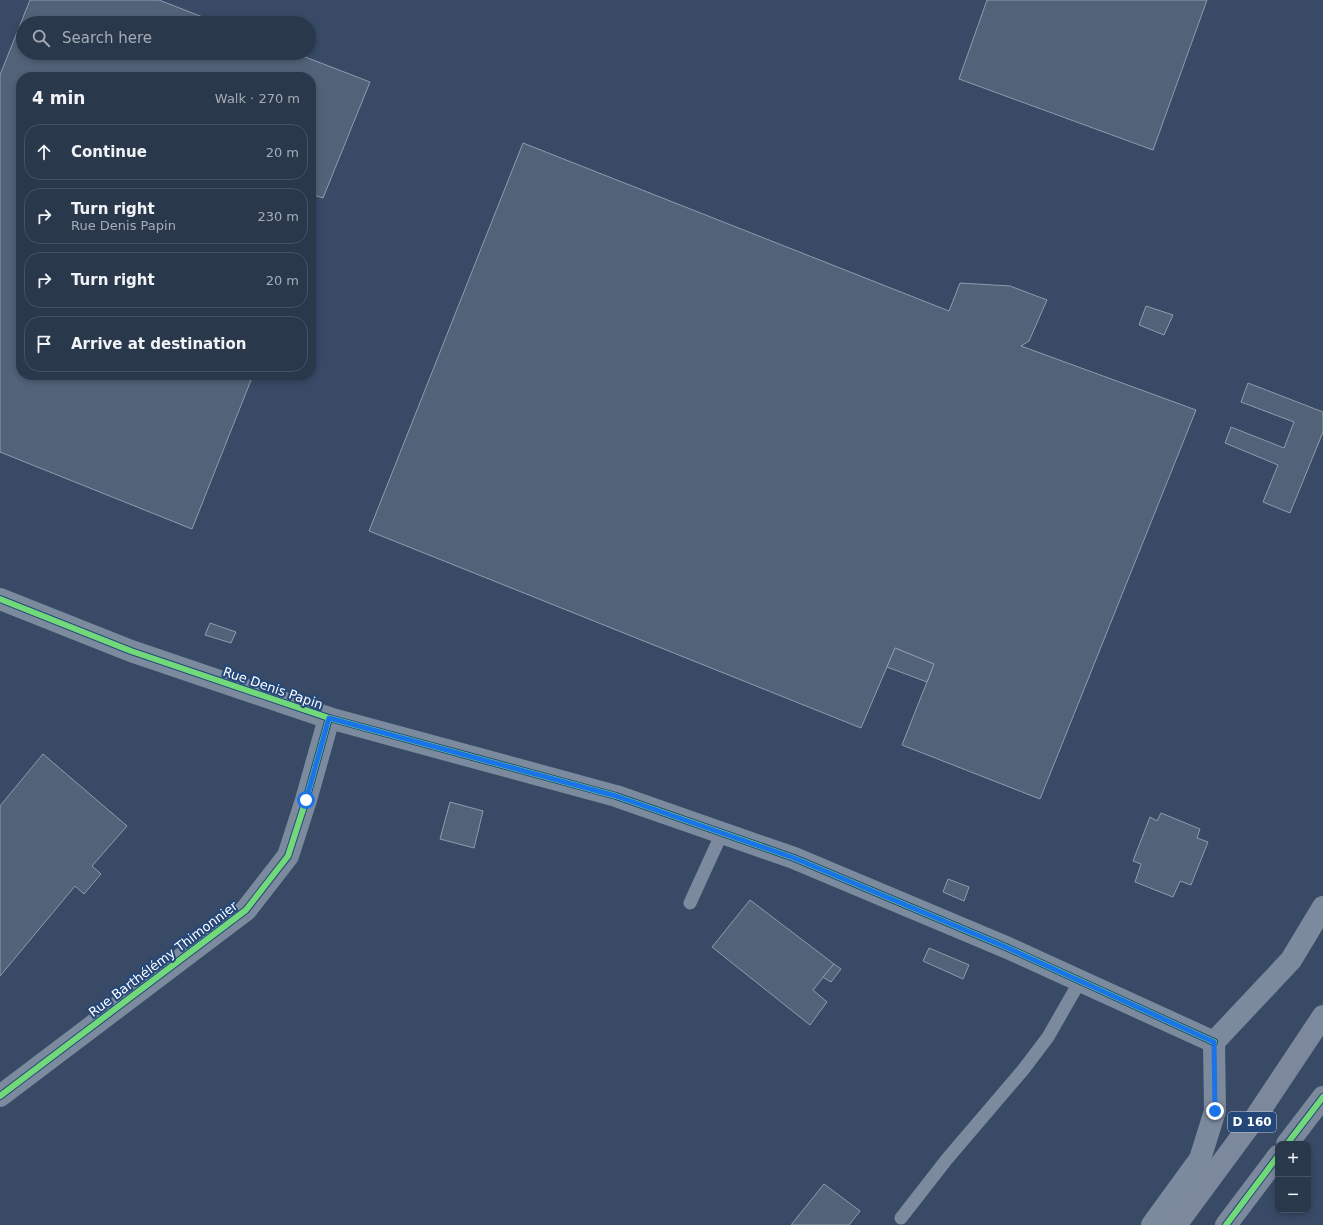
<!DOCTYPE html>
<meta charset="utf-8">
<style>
body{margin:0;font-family:"DejaVu Sans",sans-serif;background:#364356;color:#f1f3f6}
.controls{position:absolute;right:12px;bottom:12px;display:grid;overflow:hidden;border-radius:8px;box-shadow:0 2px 6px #0003}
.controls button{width:36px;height:36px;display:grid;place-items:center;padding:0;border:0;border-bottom:1px solid #465264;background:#2a384c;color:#f1f3f6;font:20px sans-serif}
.stop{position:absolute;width:12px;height:12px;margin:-9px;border:3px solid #1a73e8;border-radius:50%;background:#fff}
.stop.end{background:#1a73e8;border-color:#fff;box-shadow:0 1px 4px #0008}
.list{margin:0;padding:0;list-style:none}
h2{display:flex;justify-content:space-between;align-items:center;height:52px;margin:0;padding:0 16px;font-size:17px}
h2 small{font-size:13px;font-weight:400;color:#a5acb5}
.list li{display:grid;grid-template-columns:26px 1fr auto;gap:12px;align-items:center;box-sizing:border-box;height:56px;margin:0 8px 8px;padding:0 8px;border:1px solid #465264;border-radius:16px}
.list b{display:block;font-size:15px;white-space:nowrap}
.list p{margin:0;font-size:13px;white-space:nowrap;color:#a5acb5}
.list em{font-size:13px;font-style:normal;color:#a5acb5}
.icon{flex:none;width:22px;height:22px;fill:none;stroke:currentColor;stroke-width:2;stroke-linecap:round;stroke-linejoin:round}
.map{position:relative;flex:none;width:1323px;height:1225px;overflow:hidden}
.search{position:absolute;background:#2a384c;box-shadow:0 2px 6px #0003;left:16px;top:16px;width:300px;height:44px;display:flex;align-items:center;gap:10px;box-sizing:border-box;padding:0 14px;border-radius:22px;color:#a5acb5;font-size:15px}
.panel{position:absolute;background:#2a384c;box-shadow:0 2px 6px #0003;left:16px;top:72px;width:300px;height:308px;border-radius:16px}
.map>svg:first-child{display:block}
.building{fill:#526278;stroke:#909bac}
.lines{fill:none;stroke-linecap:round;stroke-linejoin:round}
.service{stroke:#7c8a9d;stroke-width:13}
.minor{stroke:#7c8a9d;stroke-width:22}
.primary{stroke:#7c889c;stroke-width:22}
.cycleway-casing{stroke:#24477a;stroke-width:8}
.cycleway{stroke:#71d979;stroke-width:6}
.route{stroke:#1a73e8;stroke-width:5}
.labels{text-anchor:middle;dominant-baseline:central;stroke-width:4;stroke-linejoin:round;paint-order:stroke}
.shield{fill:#24477a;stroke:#bdc8d7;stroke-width:1}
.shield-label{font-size:12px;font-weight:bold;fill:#fff}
.street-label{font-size:13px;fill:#fff;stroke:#24477a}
</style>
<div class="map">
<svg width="1323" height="1225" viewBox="0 0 1323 1225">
<rect width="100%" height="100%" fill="#384a66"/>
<g class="building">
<polygon points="30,0 159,0 218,23 23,23 23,53 295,53 370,82 323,198 311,194 311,77 21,77 21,375 253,375 192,529 0,452 0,75"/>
<polygon points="987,0 1207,0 1153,150 959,79"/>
<polygon points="523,143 949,311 960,283 1010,286 1047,300 1029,341 1021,346 1196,410 1040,799 902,745 934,664 895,648 861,728 369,531"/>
<polygon points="1146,306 1173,315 1164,335 1139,325"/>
<polygon points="1248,383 1323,412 1323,432 1290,513 1263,502 1278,465 1225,443 1231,427 1284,448 1294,422 1241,402"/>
<polygon points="210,623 236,632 231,643 205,635"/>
<polygon points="895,648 934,664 927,682 887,667"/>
<polygon points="43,754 127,826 92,866 101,874 84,894 75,886 0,976 0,806"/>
<polygon points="450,802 483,811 474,848 440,839"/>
<polygon points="1161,813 1200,829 1197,838 1208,842 1191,885 1180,881 1173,897 1135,882 1141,864 1133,861 1150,817 1157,821"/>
<polygon points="948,879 969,887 964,901 943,892"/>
<polygon points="750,900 834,964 813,990 827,1002 810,1025 712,947"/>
<polygon points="929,948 969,965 963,979 923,961"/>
<polygon points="834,964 841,969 831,982 823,977"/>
<polygon points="824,1184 860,1211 849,1225 791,1225"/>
</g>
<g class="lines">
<g class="service">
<polyline points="690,903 722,833"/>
<polyline points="901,1218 947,1159 1023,1070 1048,1037 1080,981"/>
</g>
<g class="minor">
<polyline points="0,599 131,651 329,718 616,796 794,858 1008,948 1214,1042"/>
<polyline points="1214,1042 1291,960 1323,907"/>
<polyline points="0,1096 246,910 288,856 306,800 329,718"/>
<polyline points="1152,1225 1200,1159 1215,1111 1214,1042"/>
</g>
<g class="primary">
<polyline points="1287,1144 1323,1097"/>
<polyline points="1176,1225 1255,1118 1323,1016"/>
<polyline points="1226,1225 1278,1156"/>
</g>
<defs>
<g id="cycleway">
<polyline points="0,599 131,651 329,718 616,796 794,858 1008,948 1214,1042"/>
<polyline points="0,1096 246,910 288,856 306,800 329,718"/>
<polyline points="1287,1144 1323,1097"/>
<polyline points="1226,1225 1278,1156"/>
</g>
</defs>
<use href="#cycleway" class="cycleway-casing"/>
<use href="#cycleway" class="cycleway"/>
</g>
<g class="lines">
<polyline class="route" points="306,800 329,718 616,796 794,858 1008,948 1214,1042 1215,1111"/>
</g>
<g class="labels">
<rect class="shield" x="1228" y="1112" width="48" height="20" rx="3"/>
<g class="shield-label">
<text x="1252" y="1122">D 160</text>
</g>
<g class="street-label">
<text transform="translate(273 688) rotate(19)">Rue Denis Papin</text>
<text transform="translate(163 959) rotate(-37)">Rue Barthélémy Thimonnier</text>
</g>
</g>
</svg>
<div class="controls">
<button>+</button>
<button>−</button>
</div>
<div class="stop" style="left:306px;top:800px"></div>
<div class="stop end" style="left:1215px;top:1111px"></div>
<div class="search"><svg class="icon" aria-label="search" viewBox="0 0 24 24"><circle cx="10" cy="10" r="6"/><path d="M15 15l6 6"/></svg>Search here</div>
<section class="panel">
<h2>4 min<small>Walk · 270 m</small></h2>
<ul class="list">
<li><svg class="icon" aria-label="ahead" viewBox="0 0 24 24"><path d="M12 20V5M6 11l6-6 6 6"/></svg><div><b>Continue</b></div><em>20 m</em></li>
<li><svg class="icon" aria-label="right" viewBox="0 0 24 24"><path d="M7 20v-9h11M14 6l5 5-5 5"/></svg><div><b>Turn right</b><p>Rue Denis Papin</p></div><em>230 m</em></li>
<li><svg class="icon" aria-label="right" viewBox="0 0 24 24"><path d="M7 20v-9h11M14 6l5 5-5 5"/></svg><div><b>Turn right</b></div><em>20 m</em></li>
<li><svg class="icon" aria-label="arrive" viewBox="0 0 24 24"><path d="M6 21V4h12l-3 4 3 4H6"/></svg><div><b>Arrive at destination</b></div></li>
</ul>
</section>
</div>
